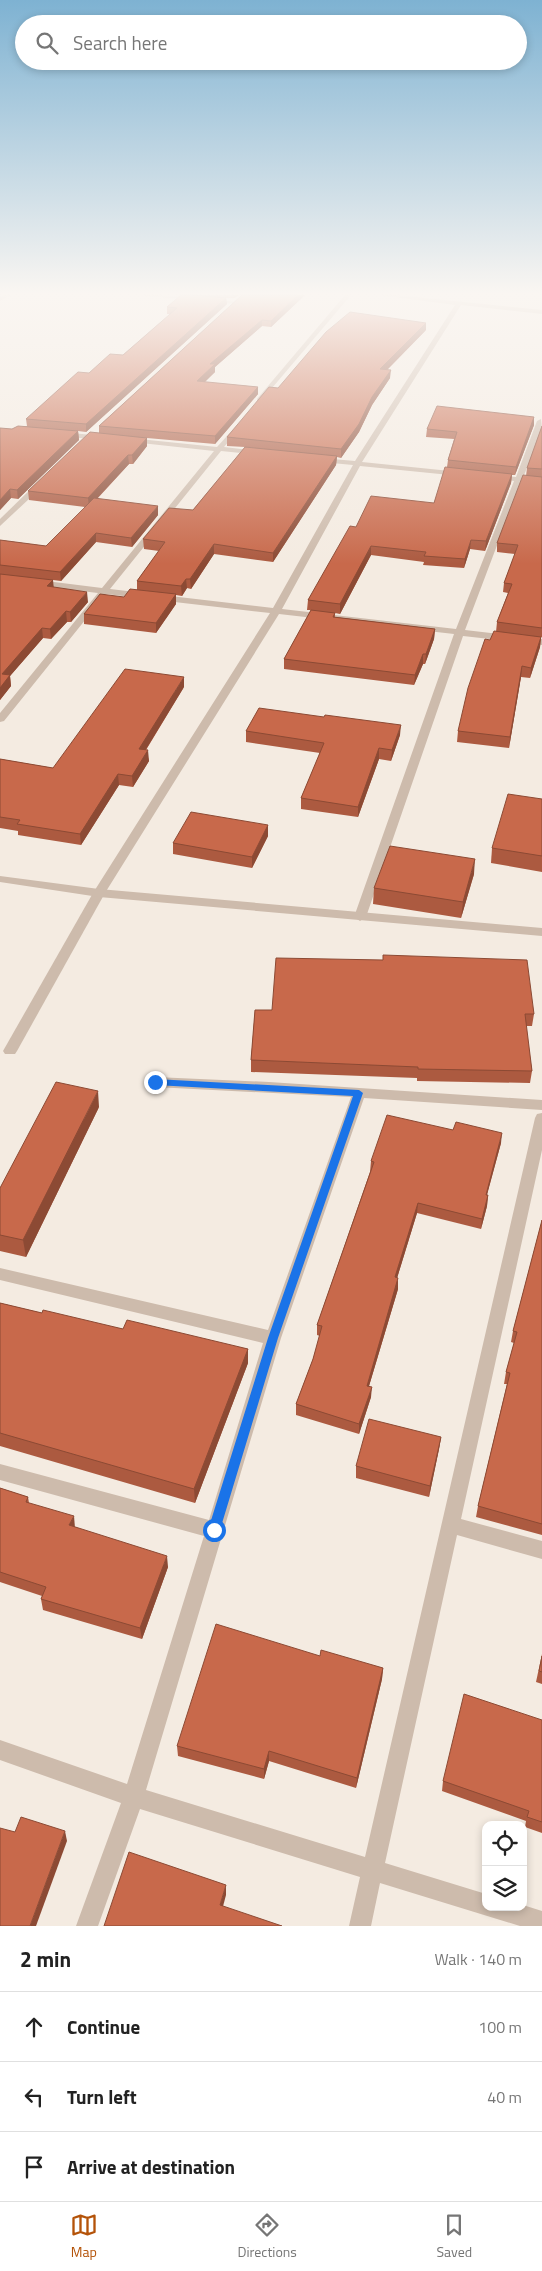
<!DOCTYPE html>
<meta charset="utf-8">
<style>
body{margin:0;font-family:"Titillium Web",sans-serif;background:#f6f6f6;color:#222}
.controls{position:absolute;right:15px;bottom:15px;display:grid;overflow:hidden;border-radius:10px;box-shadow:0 2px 8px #0003}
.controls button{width:45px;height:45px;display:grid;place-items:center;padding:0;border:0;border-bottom:1px solid #e0e0e0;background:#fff;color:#222;font:25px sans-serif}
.stop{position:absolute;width:15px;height:15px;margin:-11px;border:4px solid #1a73e8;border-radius:50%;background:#fff}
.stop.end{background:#1a73e8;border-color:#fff;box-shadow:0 1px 5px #0008}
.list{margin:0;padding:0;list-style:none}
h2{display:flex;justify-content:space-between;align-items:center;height:65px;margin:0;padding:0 20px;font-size:21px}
h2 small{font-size:16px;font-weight:400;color:#767676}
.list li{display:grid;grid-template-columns:32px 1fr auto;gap:15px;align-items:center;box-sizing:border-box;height:70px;padding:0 20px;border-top:1px solid #e0e0e0}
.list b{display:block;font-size:19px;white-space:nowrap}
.list em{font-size:16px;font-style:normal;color:#767676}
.icon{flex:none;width:28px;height:28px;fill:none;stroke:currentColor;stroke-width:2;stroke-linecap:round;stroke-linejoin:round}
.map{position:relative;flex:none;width:542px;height:1926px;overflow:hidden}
.search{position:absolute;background:#fff;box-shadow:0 2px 8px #0003;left:15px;right:15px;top:15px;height:55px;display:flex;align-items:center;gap:12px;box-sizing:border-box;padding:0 18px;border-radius:28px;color:#767676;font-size:19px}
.sheet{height:275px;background:#fff}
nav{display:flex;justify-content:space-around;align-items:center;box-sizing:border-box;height:70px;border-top:1px solid #e0e0e0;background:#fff;font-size:14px;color:#767676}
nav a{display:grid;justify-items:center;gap:2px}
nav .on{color:#b45309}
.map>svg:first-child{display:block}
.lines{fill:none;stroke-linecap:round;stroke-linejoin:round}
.service{fill:#cdbbac;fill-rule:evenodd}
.minor{fill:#cdbbac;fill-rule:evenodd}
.tertiary{fill:#cdbbac;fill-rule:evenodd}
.wall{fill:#ac5a40}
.shaded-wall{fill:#8c4a34}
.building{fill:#c8694b;stroke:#8c4a34}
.route{fill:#1a73e8}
</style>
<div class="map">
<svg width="542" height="1926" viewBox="0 0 542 1926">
<rect width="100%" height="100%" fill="#f4ebe1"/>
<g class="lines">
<polygon class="service" points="99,889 105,893 17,1051 15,1054 5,1054 3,1051 93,893"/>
<g class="minor">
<polygon points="4,295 11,295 0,301 0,297"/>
<polygon points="137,295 160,295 239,302 236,304"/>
<polygon points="345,295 351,295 261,401 257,401 257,399"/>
<polygon points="379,295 396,295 542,310 542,314 461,305 362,462 460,472 464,474 460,476 360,466 282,609 456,629 514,481 491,477 495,475 516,477 537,421 541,419 542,428 523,478 542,480 542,484 521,482 465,630 542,639 542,645 463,636 366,917 360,921 354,917 454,634 279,614 105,893 99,897 95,896 93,893 270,613 106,594 4,721 0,722 0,713 98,593 38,586 34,583 38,580 102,588 214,451 132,442 129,442 129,438 217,447 237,425 241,427 224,447 259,451 263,453 262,455 221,451 110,589 273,608 353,465 321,462 317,460 321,458 355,461 455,305"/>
<polygon points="62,432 102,436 106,438 102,440 59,436 59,432"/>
<polygon points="38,482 45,484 0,526 0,519"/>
<polygon points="155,1077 269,1082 542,1100 542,1110 364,1098 281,1338 146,1790 365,1857 535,1118 537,1114 542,1113 542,1150 461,1519 542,1541 542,1559 457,1535 385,1863 486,1894 486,1907 523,1907 523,1905 542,1911 542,1926 520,1926 380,1883 371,1926 349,1926 360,1877 140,1809 98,1926 76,1926 121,1803 0,1760 0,1740 127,1784 204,1536 0,1480 0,1464 209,1520 263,1343 0,1280 0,1268 268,1330 351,1097 155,1087 150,1085 148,1082 150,1079"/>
</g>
<polygon class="tertiary" points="0,876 99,889 542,928 542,936 99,897 0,882"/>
</g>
<g class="wall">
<polygon points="181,295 239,295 234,298 226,298 227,304 86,432 78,431 79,440 18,499 11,498 0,510 12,429 27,426 26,419 89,373 123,355 170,314 167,314 167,307"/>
<polygon points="242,295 305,295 271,327 262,326 215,367 215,372 204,382 258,387 258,394 215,444 147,438 147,446 133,464 129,464 97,499 158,515 132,547 96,542 61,581 53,580 53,587 88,602 71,622 67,622 51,639 43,638 10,676 11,686 0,700 0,540 46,546 85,507 29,500 28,491 99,433 99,426"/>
<polygon points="426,330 387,370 390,378 372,405 359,432 341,458 337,457 336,465 273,562 214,554 191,589 187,588 182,596 176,595 176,604 156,633 84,624 84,614 124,597 137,590 137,581 159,551 144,549 143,539 193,510 245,447 227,446 227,437 278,388"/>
<polygon points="534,417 534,425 515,475 512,475 511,483 485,551 470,549 464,568 423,565 424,562 371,555 340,614 335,613 335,617 435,629 434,639 425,664 423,664 414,685 284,669 284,659 311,610 307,610 308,600 356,527 434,503 447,467 448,460 454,439 426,437 427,429"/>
<polygon points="542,426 542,637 541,637 540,647 530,678 521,677 509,748 457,742 458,731 490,640 496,632 497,622 508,593 503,592 504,583 515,554 497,552 497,543 526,476 527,468"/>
<polygon points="184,687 146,750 149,761 133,787 119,785 81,845 18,835 18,831 0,828 0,759 53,768"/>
<polygon points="246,731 400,735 391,761 379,759 358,817 301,809 301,798 320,753 246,742"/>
<polygon points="542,799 542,872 491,863 492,848"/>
<polygon points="268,825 268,836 252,868 173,854 173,843"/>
<polygon points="474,874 461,918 373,904 374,888"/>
<polygon points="255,1010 534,1014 532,1026 526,1026 532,1071 530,1083 417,1081 417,1078 251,1072 251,1060"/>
<polygon points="99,1107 26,1257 0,1251 0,1188"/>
<polygon points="501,1143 487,1195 488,1195 487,1206 481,1229 417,1213 397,1278 398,1289 369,1386 371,1397 359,1434 296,1415 296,1404 313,1359 320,1336 317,1335 317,1325 370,1172 371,1161"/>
<polygon points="542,1220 542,1535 476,1517 478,1506 507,1384 504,1384 506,1372 514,1343 511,1342 513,1331"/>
<polygon points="0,1303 42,1313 123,1329 248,1349 248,1363 195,1503 0,1446"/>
<polygon points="441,1437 439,1449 429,1497 356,1478 356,1466"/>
<polygon points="0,1488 28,1497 29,1503 75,1527 168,1567 142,1639 43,1610 41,1599 42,1596 0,1582"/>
<polygon points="542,1654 542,1684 536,1682"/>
<polygon points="320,1656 383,1668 382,1679 356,1788 269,1761 264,1779 178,1756 177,1746"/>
<polygon points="542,1720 542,1833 525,1827 526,1821 442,1791 443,1781"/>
</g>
<g class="shaded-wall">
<polygon points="234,295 239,295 234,298"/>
<polygon points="298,295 305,295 271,327 271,321"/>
<polygon points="226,298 227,304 86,432 86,424"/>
<polygon points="262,320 262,326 215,367 215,372 198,389 197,381 210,364"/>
<polygon points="426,323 426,330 380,377 380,369"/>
<polygon points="391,370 390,378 372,405 359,432 341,458 341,449 372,397"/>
<polygon points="258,387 258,394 215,444 215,436"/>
<polygon points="534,417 534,425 515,475 516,467"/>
<polygon points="78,431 79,440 18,499 17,490"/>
<polygon points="147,438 147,446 133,464 132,455"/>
<polygon points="128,455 129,464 89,507 88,498"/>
<polygon points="337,456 336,465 273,562 273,553"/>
<polygon points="512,474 511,483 485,551 486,541"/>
<polygon points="10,489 11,498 0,510 0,500"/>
<polygon points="158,506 158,515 132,547 131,538"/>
<polygon points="96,533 96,542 61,581 60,572"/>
<polygon points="471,540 470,549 464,568 465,559"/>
<polygon points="214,544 214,554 191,589 190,579"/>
<polygon points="371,546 371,555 340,614 340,604"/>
<polygon points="186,579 187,588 182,596 181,586"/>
<polygon points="53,580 54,590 47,586"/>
<polygon points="87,592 88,602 71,622 70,612"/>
<polygon points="176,594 176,604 156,633 156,623"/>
<polygon points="66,611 67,622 51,639 50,629"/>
<polygon points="42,628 43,638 10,676 11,686 0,700 0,688 2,674"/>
<polygon points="435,629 434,639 425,664 426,654"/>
<polygon points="541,637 540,647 530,678 531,668"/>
<polygon points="423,654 423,664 414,685 415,675"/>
<polygon points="522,666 521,677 509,748 510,737"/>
<polygon points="184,677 184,687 140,759 139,749"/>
<polygon points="401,725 400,735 391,761 392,750"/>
<polygon points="379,748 379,759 358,817 358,807"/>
<polygon points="148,750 149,761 133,787 132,776"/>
<polygon points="118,774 119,785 81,845 80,834"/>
<polygon points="268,825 268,836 252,868 252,857"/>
<polygon points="475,859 474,874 461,918 463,902"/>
<polygon points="98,1091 99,1107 26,1257 23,1240"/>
<polygon points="502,1133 501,1143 484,1205 486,1195"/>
<polygon points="488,1195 487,1206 481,1229 482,1219"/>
<polygon points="418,1203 417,1213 394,1288 395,1277"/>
<polygon points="398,1278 398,1289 366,1396 367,1386"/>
<polygon points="248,1349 248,1363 195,1503 194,1489"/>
<polygon points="372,1387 371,1397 359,1434 359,1424"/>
<polygon points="441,1437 439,1449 429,1497 430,1486"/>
<polygon points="74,1516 75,1528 69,1525"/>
<polygon points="167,1556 168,1567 142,1639 140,1628"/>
<polygon points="383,1668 382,1679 356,1788 357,1778"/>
<polygon points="269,1751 269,1761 264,1779 264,1769"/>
<polygon points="65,1831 67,1841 36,1926 30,1926"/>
<polygon points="226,1885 226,1895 221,1914 220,1905"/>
</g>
<g class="building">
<polygon points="181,295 192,295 226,298 86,424 26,419 78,372 89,373 110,354 123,355 177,308 167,307"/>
<polygon points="242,295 298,295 271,321 262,320 210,364 215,364 197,381 258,387 215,436 99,426"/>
<polygon points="350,312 426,323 380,369 391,370 372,397 359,424 341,449 227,437 269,387 278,388 326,332"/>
<polygon points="437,406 534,417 516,467 448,460 457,432 427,429"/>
<polygon points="18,426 78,431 17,490 10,489 0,500 0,428 12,429"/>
<polygon points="542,426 542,469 527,468"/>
<polygon points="90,432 147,438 132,455 128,455 88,498 28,491"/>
<polygon points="245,447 337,456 273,553 214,544 190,579 186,579 181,586 137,581 165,542 143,539 169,508 193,510"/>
<polygon points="445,467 512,474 486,541 471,540 465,559 424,556 426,552 371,546 340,604 308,600 350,526 356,527 371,496 434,503"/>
<polygon points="523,475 542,477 542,628 497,622 512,584 504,583 518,545 497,543"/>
<polygon points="94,498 158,506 131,538 96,533 60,572 0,565 0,540 46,546"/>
<polygon points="0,574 53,580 47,586 87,592 70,612 66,611 50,629 42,628 2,674 10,675 0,688"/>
<polygon points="130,589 176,594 156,623 84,614 100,594 124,597"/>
<polygon points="311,610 335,613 333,617 435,629 426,654 423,654 415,675 284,659"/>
<polygon points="494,631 541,637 531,668 522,666 510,737 458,731 468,688 485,639 490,640"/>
<polygon points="125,669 184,677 139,749 148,750 132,776 118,774 80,834 17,824 20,820 0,817 0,759 53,768"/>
<polygon points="259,708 324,717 325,715 401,725 392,750 379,748 358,807 301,798 324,743 246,731"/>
<polygon points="508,794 542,799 542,856 492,848"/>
<polygon points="191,812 268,825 252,857 173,843"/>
<polygon points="390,846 475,859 463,902 374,888"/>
<polygon points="383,955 527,960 534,1014 525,1014 532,1071 418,1069 418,1067 251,1060 255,1010 272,1010 276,958 383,960"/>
<polygon points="56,1082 98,1091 23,1240 0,1235 0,1188"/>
<polygon points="387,1115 453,1130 456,1122 502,1133 486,1195 488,1195 482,1219 418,1203 395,1277 398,1278 367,1386 372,1387 359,1424 296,1404 313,1359 322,1326 317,1325 374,1162 371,1161"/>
<polygon points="542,1220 542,1524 478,1506 510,1373 506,1372 517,1332 513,1331"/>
<polygon points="0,1303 42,1313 43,1310 123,1329 127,1320 248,1349 194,1489 0,1433"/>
<polygon points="369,1419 441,1437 430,1486 356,1466"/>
<polygon points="0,1488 28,1497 26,1502 74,1516 69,1525 167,1556 140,1628 41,1599 46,1587 0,1572"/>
<polygon points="216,1624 320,1656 321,1650 383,1668 357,1778 269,1751 264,1769 177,1746"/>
<polygon points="542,1656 542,1672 539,1671"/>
<polygon points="464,1694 542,1720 542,1822 527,1817 529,1811 443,1781"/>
<polygon points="21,1817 65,1831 30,1926 0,1926 0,1828 15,1832"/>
<polygon points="129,1852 226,1885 220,1905 282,1926 104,1926"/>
</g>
<linearGradient id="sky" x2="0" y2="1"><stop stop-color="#7eb2d2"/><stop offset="0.52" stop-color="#faf6f2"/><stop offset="1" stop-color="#faf6f2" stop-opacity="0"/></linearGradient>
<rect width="542" height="564" fill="url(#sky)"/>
<polygon class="route" points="155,1079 359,1090 363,1093 278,1338 220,1530 218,1533 214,1535 210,1533 208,1530 268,1338 353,1096 155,1085 151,1082"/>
</svg>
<div class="controls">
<button><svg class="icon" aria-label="locate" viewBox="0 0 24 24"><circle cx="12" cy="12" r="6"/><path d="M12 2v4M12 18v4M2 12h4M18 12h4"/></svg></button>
<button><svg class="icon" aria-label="layers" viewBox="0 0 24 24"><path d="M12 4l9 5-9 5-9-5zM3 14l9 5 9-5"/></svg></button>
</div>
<div class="stop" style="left:214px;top:1530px"></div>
<div class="stop end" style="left:155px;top:1082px"></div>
<div class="search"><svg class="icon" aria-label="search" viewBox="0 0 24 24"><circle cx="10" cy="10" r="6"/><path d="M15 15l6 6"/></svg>Search here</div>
</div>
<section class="sheet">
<h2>2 min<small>Walk · 140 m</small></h2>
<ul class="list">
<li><svg class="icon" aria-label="ahead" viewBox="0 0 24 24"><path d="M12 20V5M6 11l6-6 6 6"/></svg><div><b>Continue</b></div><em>100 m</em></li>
<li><svg class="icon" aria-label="left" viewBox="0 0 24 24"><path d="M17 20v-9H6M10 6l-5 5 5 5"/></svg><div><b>Turn left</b></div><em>40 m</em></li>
<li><svg class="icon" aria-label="arrive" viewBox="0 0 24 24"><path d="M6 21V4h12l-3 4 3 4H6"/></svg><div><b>Arrive at destination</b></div></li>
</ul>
</section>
<nav>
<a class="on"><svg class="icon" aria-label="map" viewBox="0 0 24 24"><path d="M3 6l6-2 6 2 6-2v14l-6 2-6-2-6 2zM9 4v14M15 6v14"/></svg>Map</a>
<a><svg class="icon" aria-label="directions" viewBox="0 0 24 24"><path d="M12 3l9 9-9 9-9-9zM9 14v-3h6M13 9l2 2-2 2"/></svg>Directions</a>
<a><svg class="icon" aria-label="saved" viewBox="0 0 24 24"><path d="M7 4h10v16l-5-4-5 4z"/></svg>Saved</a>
</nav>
